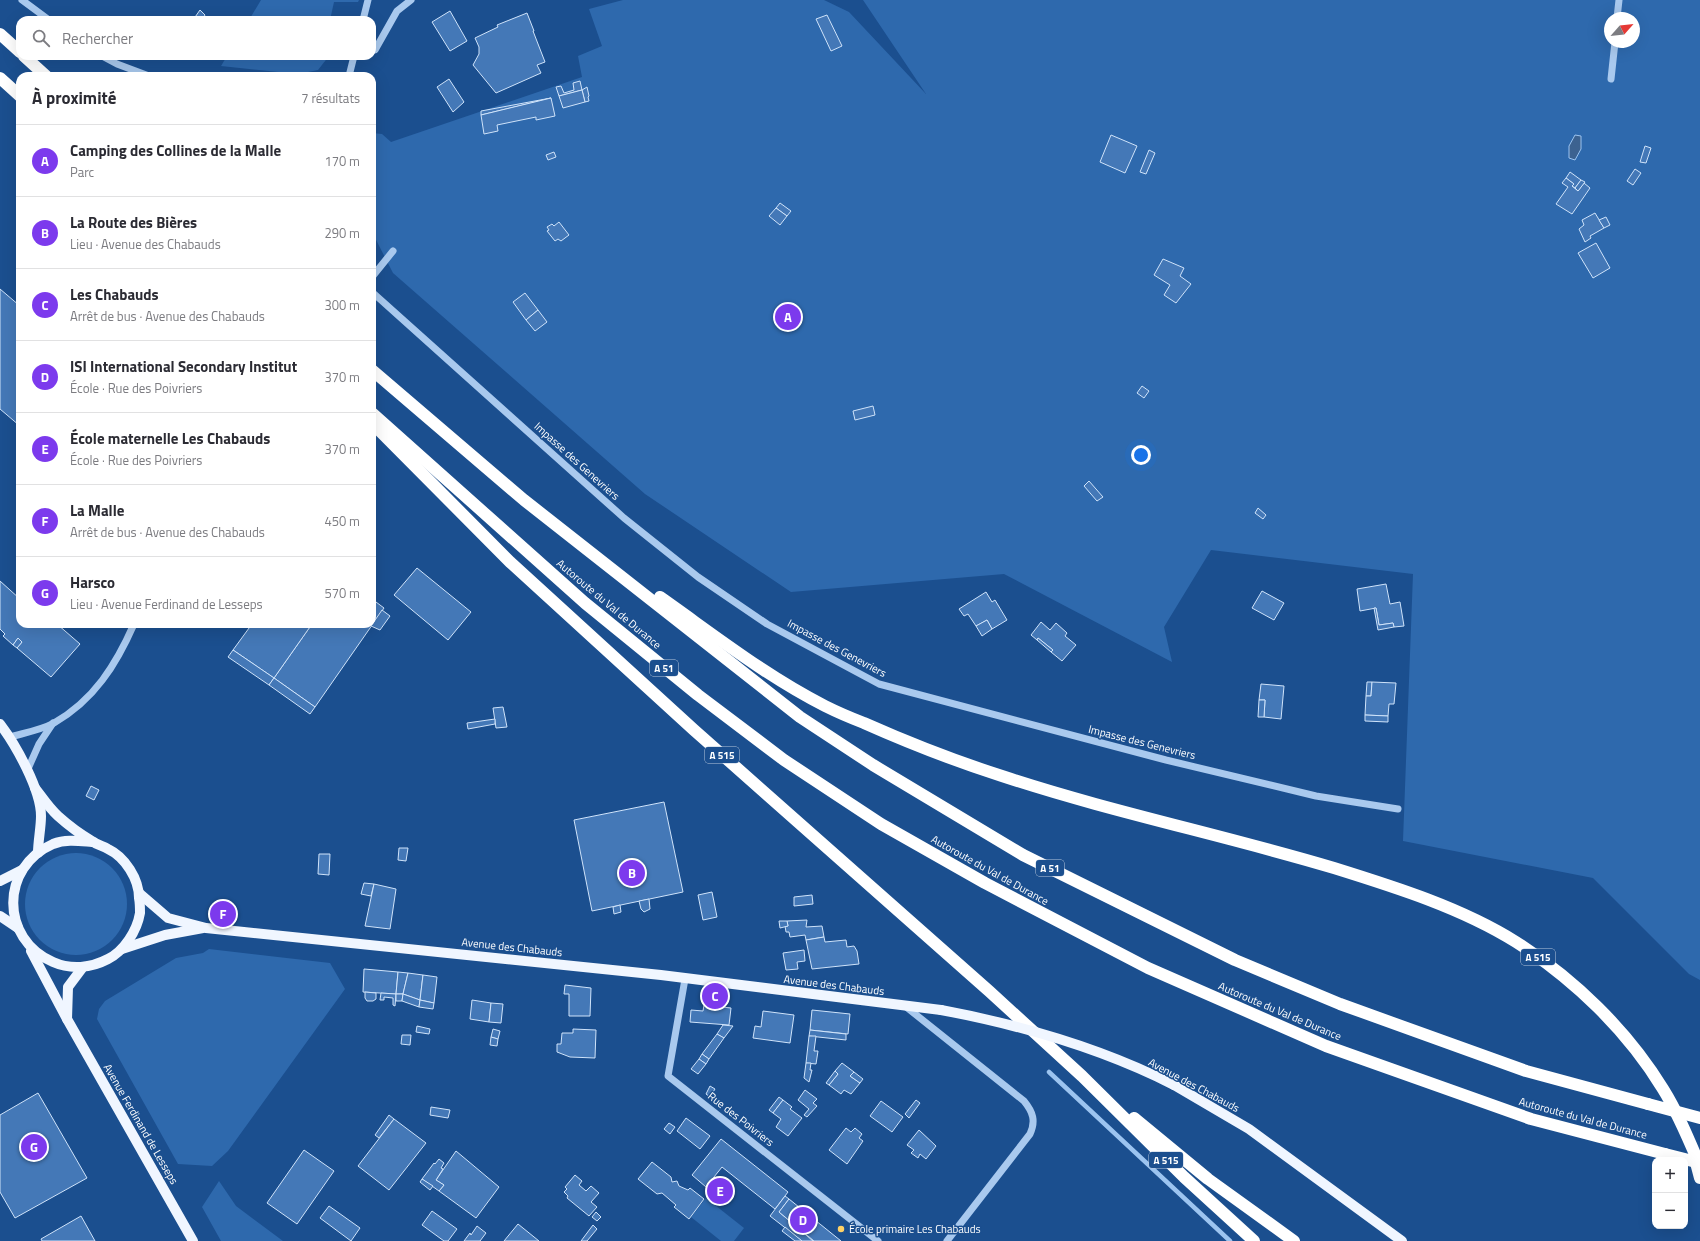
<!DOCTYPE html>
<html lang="fr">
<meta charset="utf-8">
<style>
body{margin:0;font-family:"Titillium Web",sans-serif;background:#f7f7f7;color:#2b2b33}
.controls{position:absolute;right:12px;bottom:12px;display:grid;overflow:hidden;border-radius:8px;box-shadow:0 4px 16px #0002}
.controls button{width:36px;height:36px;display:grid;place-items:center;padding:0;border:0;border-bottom:1px solid #e1e1e2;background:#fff;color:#2b2b33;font:20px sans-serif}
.compass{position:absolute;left:1604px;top:12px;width:36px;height:36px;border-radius:50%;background:#fff;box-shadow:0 4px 16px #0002;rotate:63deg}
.you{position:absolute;left:1141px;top:455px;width:14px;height:14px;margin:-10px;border:3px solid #fff;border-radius:50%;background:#1a73e8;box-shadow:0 0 0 6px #1a73e833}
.badge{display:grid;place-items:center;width:26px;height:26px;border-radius:50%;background:#7c3aed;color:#fff;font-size:13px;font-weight:700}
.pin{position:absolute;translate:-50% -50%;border:2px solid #fff;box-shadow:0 1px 4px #0006}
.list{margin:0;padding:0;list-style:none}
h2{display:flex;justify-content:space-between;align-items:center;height:52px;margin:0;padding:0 16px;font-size:17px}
h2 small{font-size:13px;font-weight:400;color:#7c7c81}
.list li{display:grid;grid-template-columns:26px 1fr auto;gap:12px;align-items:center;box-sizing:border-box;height:72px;padding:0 16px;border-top:1px solid #e1e1e2}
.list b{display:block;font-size:15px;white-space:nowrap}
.list p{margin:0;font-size:13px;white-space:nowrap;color:#7c7c81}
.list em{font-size:13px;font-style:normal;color:#7c7c81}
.icon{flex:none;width:22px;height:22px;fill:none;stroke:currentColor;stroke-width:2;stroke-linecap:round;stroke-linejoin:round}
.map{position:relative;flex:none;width:1700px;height:1241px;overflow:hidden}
.search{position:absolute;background:#fff;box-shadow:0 4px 16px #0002;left:16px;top:16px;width:360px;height:44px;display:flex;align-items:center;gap:10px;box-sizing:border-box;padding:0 14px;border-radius:12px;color:#7c7c81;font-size:15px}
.panel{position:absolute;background:#fff;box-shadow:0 4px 16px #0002;left:16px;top:72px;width:360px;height:556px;border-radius:12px}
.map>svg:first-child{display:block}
.green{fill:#2e69ad;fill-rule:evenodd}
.water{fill:#3c6290;stroke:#9cc4f0}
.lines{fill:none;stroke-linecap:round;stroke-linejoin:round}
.stream{stroke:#9cc4f0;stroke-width:4.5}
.building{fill:#4478b7;stroke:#cfe3fa}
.minor{stroke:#a9c9ee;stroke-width:7}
.major{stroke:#f0f6ff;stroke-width:10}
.highway{stroke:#fff;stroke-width:12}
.major-bridge{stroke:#f0f6ff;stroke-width:10}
.highway-bridge{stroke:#fff;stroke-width:12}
.poi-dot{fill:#ffd166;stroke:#1b4f8f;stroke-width:1.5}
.labels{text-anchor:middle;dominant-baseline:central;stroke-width:3;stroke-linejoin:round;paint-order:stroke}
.shield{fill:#1b4f8f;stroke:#bbcadd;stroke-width:1}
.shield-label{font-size:10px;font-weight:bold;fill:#fff}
.street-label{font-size:11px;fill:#fff;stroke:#1b4f8f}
.poi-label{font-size:11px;fill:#fff;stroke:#1b4f8f;text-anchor:start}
</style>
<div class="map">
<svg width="1700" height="1241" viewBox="0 0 1700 1241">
<rect width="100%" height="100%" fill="#1b4f8f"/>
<g class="green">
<polygon points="261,0 359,0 358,2 334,2 330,20 249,20"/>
<path d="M 623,0 L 824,0 L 849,12 L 926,94 L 863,0 L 1700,0 L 1700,980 L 1689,974 L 1593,878 L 1403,841 L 1413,574 L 1211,550 L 1164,627 L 1172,662 L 1004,574 L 791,592 L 645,494 L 393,273 L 372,232 L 372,133 L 382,134 L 391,142 L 582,77 L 578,56 L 602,46 L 589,9 ZM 1610,18 L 1634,18 L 1634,42 L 1610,42 Z"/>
<polygon points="227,56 329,56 318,70 298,74 221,66"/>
<circle cx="76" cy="904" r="51"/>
<polygon points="209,949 330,963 345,989 228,1151 212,1166 178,1164 97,1019 99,1009 105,1001 176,958 203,953"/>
<polygon points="219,1181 236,1206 283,1241 221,1241 202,1207"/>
<polygon points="706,1198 744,1228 734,1241 721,1241 691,1217"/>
</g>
<polygon class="water" points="1575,135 1581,136 1581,149 1575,160 1569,158 1569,146"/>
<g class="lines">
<polyline class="stream" points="1049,1072 1230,1241"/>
</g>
<g class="building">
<polygon points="200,10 205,15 202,20 193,20"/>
<polygon points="450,11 467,41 450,51 432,22"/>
<polygon points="527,13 534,31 533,31 545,62 537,65 541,73 496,93 473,65 479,54 479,47 475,38 498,27 497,25"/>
<polygon points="827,15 842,46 831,51 816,19"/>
<polygon points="449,79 464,102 453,112 437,87"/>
<polygon points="580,81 582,90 559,96 556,87 561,86 564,93 574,90 573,83"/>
<polygon points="587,87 589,96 588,97 589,101 585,102 582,90"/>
<polygon points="582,90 585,102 563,108 559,96"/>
<polygon points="551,98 527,104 481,115 481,111"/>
<polygon points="551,98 555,116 536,120 536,117 497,125 498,131 484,134 481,115"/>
<polygon points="1111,135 1137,146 1125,173 1100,162"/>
<polygon points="1645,146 1651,148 1646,163 1640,162"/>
<polygon points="1149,150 1155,153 1146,174 1140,172"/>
<polygon points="554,152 556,157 548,160 546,155"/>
<polygon points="1635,169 1641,173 1633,185 1627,181"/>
<polygon points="1570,172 1581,180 1575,188 1572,186 1574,184 1566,178"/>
<polygon points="1566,178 1574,184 1572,186 1578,191 1584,183 1590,188 1572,214 1556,204 1568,187 1562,183"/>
<polygon points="1581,180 1585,182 1578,191 1575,188"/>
<polygon points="780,203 791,211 787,216 776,208"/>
<polygon points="776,208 787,216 780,225 769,216"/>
<polygon points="1595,213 1604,228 1590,236 1591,238 1585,242 1579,229 1584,225 1582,220"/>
<polygon points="1606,217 1610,225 1604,228 1599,220"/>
<polygon points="559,222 569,235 561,241 558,239 555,241 547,231 549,230 547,227 552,224 554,226"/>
<polygon points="1596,243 1610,268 1593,278 1578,253"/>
<polygon points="1163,259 1184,268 1180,276 1191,284 1176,303 1164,295 1170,285 1154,275"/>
<polygon points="0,289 20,306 20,426 0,409"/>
<polygon points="525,293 538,310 526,320 513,302"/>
<polygon points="785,308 791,311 787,321 781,319"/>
<polygon points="538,310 547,322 535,331 526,320"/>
<polygon points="1142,386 1149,391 1144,398 1137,393"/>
<polygon points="873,406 875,415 855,420 853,411"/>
<polygon points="1089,481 1103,497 1097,501 1084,486"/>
<polygon points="1258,508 1266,515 1263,519 1255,513"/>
<polygon points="417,568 471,612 448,640 394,595"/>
<polygon points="0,581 20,599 20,624 57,624 80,644 51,677 17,648 22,642 18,638 13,645 3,636 5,634 0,629"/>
<polygon points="1386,584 1390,604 1400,602 1404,626 1394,627 1393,623 1379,625 1376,608 1360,611 1357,589"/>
<polygon points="1262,591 1284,603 1274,620 1252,608"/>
<polygon points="986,592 992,602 995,600 1007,620 992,629 987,620 976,626 968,614 964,616 959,609"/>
<polygon points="372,599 384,608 315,707 274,678 312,624 372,624"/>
<polygon points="1374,608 1376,608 1379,625 1393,623 1394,627 1378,630"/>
<polygon points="382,610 390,616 380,630 371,626"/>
<polygon points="987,620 992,629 982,636 976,626"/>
<polygon points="1041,622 1050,630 1056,623 1067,633 1065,636 1076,645 1062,661 1051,652 1053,650 1038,638 1037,640 1031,635"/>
<polygon points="252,624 312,624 274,678 233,650"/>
<polygon points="18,638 22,642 17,648 13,645"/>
<polygon points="1038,638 1053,650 1051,652 1037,640"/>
<polygon points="233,650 274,678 269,685 228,657"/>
<polygon points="274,678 315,707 310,714 269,685"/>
<polygon points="1367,682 1372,682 1371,696 1366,696"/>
<polygon points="1372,682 1396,683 1394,704 1389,704 1388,716 1365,715 1366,696 1371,696"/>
<polygon points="1261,684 1284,686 1281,719 1264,717 1265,700 1259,700"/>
<polygon points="1259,700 1265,700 1264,717 1258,717"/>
<polygon points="503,707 507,727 496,728 493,708"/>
<polygon points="1365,715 1388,716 1388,722 1365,721"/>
<polygon points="495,719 495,724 468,729 467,723"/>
<polygon points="91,786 99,790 94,800 86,796"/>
<polygon points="664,802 683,892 592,911 574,820"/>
<polygon points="399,848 408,848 406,861 398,860"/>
<polygon points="319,854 330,854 329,875 318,874"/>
<polygon points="364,883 374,884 371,896 361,894"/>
<polygon points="374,884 396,889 390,929 365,926"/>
<polygon points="712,892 717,917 703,920 698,895"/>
<polygon points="812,895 813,904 794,906 794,897"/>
<polygon points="649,899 650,909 644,912 641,909 639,901"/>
<polygon points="620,905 621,912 614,914 613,907"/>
<polygon points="807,920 806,927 822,926 824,937 806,940 805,935 790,937 789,932 786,932 785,926 788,926 787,921"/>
<polygon points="779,921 787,921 788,926 780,928"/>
<polygon points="824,937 825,942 846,940 847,947 854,946 857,951 859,964 812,969 806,940"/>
<polygon points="804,950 805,961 797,962 798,969 786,970 783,953"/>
<polygon points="364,969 398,972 396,994 363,992"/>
<polygon points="398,972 408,973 403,994 396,994"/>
<polygon points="408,973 423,975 420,1000 403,994"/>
<polygon points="423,975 437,977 434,1003 420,1000"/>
<polygon points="565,985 591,988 590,1016 569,1016 569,994 564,994"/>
<polygon points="365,992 376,993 376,999 373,1001 367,1001 365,998"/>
<polygon points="381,993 396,994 395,1006 393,1005 393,998 384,997 384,1000 380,1000"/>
<polygon points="396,994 403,994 402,1001 396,1001"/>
<polygon points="403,994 420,1000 419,1007 402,1001"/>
<polygon points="420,1000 434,1003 433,1009 419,1007"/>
<polygon points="472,1000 491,1003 489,1022 470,1019"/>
<polygon points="491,1003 503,1004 501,1023 489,1022"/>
<polygon points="704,1005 731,1008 729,1025 690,1022 691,1010 703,1011"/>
<polygon points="812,1010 850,1014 848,1034 810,1030"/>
<polygon points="763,1011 794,1015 790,1043 753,1038 755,1026 761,1027"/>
<polygon points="723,1025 733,1026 724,1038 717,1034"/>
<polygon points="417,1026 430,1029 429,1034 416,1032"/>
<polygon points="493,1029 500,1031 498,1039 491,1037"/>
<polygon points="573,1029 596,1030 595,1058 570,1057 557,1052 557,1044 561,1044 562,1033 573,1033"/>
<polygon points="810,1030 846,1034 846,1040 809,1036"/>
<polygon points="717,1034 724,1038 709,1059 702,1054"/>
<polygon points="402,1035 411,1035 410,1045 401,1044"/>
<polygon points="809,1036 816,1036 814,1051 818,1051 816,1064 806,1063"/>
<polygon points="491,1037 498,1039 497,1046 490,1045"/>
<polygon points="702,1054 709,1059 706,1064 699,1059"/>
<polygon points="699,1059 706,1064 698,1074 691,1069"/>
<polygon points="806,1063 811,1063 810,1070 812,1070 809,1082 804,1078"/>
<polygon points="842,1063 854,1072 850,1076 860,1083 851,1094 844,1090 841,1094 829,1085 838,1074 835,1071"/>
<polygon points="835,1071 838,1074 829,1085 826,1083"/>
<polygon points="854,1072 863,1079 860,1083 850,1076"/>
<polygon points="710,1086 715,1089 710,1097 706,1094"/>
<polygon points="805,1090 817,1099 813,1103 817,1106 807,1117 804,1115 809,1109 798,1100"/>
<polygon points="38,1093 87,1178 15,1218 0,1192 0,1115"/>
<polygon points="779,1097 783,1100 773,1113 769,1110"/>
<polygon points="783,1100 792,1107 790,1109 802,1118 788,1136 776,1127 781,1119 773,1113"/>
<polygon points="916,1100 920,1103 909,1118 905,1114"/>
<polygon points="881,1101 903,1117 892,1132 870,1116"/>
<polygon points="431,1107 450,1110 448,1118 430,1115"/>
<polygon points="389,1115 394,1119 379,1138 375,1135"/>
<polygon points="686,1118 710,1136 700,1149 677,1131"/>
<polygon points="394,1119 426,1143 389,1190 358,1166"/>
<polygon points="669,1123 675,1127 670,1134 664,1129"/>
<polygon points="846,1128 851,1132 855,1128 862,1134 859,1138 863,1141 847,1164 829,1150"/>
<polygon points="919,1130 936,1146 926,1159 920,1154 918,1158 911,1153 914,1150 907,1145"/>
<polygon points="721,1139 788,1192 775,1209 722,1167 706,1187 692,1175"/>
<polygon points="304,1150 334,1171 297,1224 267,1203"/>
<polygon points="456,1151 499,1187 476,1218 439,1191 444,1185 436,1180"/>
<polygon points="439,1159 444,1163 441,1168 443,1169 436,1180 444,1185 439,1191 422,1179 434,1163 435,1164"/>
<polygon points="652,1162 671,1177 672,1182 677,1181 679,1186 688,1190 690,1188 704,1199 689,1219 674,1207 676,1205 662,1193 657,1194 638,1179"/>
<polygon points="575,1175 582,1181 579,1185 586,1191 591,1186 599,1193 591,1202 597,1207 589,1216 567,1198 568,1196 564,1192 567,1189 565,1187"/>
<polygon points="422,1179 433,1186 430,1190 420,1182"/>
<polygon points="785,1196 789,1199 779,1212 813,1241 802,1241 770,1216"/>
<polygon points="789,1199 841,1241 814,1241 779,1212"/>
<polygon points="329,1206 360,1228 351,1241 320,1218"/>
<polygon points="432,1211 457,1229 448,1241 444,1241 422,1225"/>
<polygon points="596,1212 601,1217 597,1221 592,1217"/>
<polygon points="81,1216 95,1241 42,1241 41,1239"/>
<polygon points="518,1224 539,1241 504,1241"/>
<polygon points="593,1225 597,1229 587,1241 581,1241"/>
<polygon points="477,1226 486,1233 480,1241 464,1241 470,1233 471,1235"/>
<polygon points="785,1227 802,1241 795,1241 782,1231"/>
</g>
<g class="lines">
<g class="minor">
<polyline points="22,0 49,20"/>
<polyline points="1617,18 1619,0"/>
<polyline points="363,20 368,0"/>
<polyline points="372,50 375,50 397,11 411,0"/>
<polyline points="102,56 117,64 149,76"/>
<polyline points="349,76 354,56"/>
<polyline points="1611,79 1615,42"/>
<polyline points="372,277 393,251"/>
<polyline points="372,292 624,518 698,577 767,624 879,684 1166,760 1316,796 1398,809"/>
<path d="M 10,737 C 24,733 41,730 54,723 C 94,700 116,665 134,624"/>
<polyline points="27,771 39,744 53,723"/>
<polyline points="685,979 668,1076 878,1241"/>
<path d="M 905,1006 L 1024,1101 C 1033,1112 1036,1121 1030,1134 L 947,1241"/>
</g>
<g class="major">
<path d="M 0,724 C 16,745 41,790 41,816 C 41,828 38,841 38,853"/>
<path d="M 35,788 C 42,797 49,808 58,816 C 68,825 80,834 92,841 C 97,845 103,846 108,849 C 125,857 139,879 139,898 C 140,903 140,908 140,913 C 137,931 124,951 108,959 C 91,968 71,970 53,962 C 0,939 0,867 53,844 C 66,839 79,841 92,842"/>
<polyline points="0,881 22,870"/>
<polyline points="139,893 168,918 206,928 661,975 941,1010"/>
<polyline points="0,916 18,928"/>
<polyline points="122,949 165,935 203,928"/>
<polyline points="31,951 67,1019 193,1241"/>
<polyline points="67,1019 68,987 83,967"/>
<polyline points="1174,1085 1249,1129 1402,1241"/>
</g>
<g class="highway">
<polyline points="0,34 20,52"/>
<polyline points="24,56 46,76"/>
<polyline points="0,78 20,96"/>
<polyline points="372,370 524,500 800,717 873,765 1023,855 1235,960 1340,1004 1526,1071 1648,1104"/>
<polyline points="372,413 585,603 698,695 784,760 881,824 985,883 1148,968 1326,1046 1531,1119 1665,1154"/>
<polyline points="375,426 510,562 694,730 989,991 1082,1076 1184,1177 1254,1241"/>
<path d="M 660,597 C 714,635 766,676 825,706 C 837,712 851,718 864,723 C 909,743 955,761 1002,776 C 1111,812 1224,835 1334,868 C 1395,887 1462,908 1516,942 C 1574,979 1627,1030 1663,1089 C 1678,1113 1689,1140 1700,1166"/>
<polyline points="1134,1118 1208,1179 1294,1241"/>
<polyline points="1695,1159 1700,1178"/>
</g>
<path class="major-bridge" d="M 941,1010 C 1021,1025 1101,1048 1174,1085"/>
<g class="highway-bridge">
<polyline points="1648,1104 1700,1118"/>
<polyline points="1665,1154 1700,1163"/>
</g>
</g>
<circle class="poi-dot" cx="841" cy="1229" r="4"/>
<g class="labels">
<g class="shield">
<rect x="650" y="660" width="28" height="16" rx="3"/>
<rect x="705" y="747" width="34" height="16" rx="3"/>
<rect x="1036" y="860" width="28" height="16" rx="3"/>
<rect x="1521" y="949" width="34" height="16" rx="3"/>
<rect x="1149" y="1152" width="34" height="16" rx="3"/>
</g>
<g class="shield-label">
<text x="664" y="668">A 51</text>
<text x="722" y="755">A 515</text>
<text x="1050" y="868">A 51</text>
<text x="1538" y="957">A 515</text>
<text x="1166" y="1160">A 515</text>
</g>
<g class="street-label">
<text transform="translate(577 461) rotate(42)">Impasse des Genevriers</text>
<text transform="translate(609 604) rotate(40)">Autoroute du Val de Durance</text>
<text transform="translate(837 648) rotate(28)">Impasse des Genevriers</text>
<text transform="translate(1142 742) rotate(14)">Impasse des Genevriers</text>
<text transform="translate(990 870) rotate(29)">Autoroute du Val de Durance</text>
<text transform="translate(512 947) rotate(6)">Avenue des Chabauds</text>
<text transform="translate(834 985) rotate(7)">Avenue des Chabauds</text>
<text transform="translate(1280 1011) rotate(23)">Autoroute du Val de Durance</text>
<text transform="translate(1194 1085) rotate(28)">Avenue des Chabauds</text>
<text transform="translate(1583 1118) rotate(15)">Autoroute du Val de Durance</text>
<text transform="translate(741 1119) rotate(38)">Rue des Poivriers</text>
<text transform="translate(141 1124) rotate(60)">Avenue Ferdinand de Lesseps</text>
</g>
<g class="poi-label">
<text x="849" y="1229">École primaire Les Chabauds</text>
</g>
</g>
</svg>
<div class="controls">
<button>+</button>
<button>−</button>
</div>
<svg class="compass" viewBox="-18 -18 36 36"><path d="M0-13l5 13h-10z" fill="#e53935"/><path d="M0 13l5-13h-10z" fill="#7c7c81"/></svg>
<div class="you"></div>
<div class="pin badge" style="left:788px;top:317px">A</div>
<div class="pin badge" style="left:632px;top:873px">B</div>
<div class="pin badge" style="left:715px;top:996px">C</div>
<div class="pin badge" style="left:803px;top:1220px">D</div>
<div class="pin badge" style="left:720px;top:1191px">E</div>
<div class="pin badge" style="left:223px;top:914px">F</div>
<div class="pin badge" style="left:34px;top:1147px">G</div>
<div class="search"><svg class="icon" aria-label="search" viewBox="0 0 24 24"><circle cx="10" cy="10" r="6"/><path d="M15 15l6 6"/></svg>Rechercher</div>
<section class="panel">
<h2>À proximité<small>7 résultats</small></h2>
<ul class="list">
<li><span class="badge">A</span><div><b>Camping des Collines de la Malle</b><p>Parc</p></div><em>170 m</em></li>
<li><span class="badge">B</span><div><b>La Route des Bières</b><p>Lieu · Avenue des Chabauds</p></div><em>290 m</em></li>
<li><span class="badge">C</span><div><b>Les Chabauds</b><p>Arrêt de bus · Avenue des Chabauds</p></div><em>300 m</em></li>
<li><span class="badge">D</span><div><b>ISI International Secondary Institut</b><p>École · Rue des Poivriers</p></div><em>370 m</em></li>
<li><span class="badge">E</span><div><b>École maternelle Les Chabauds</b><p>École · Rue des Poivriers</p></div><em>370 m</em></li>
<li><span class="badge">F</span><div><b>La Malle</b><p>Arrêt de bus · Avenue des Chabauds</p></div><em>450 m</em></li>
<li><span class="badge">G</span><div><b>Harsco</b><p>Lieu · Avenue Ferdinand de Lesseps</p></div><em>570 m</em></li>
</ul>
</section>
</div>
